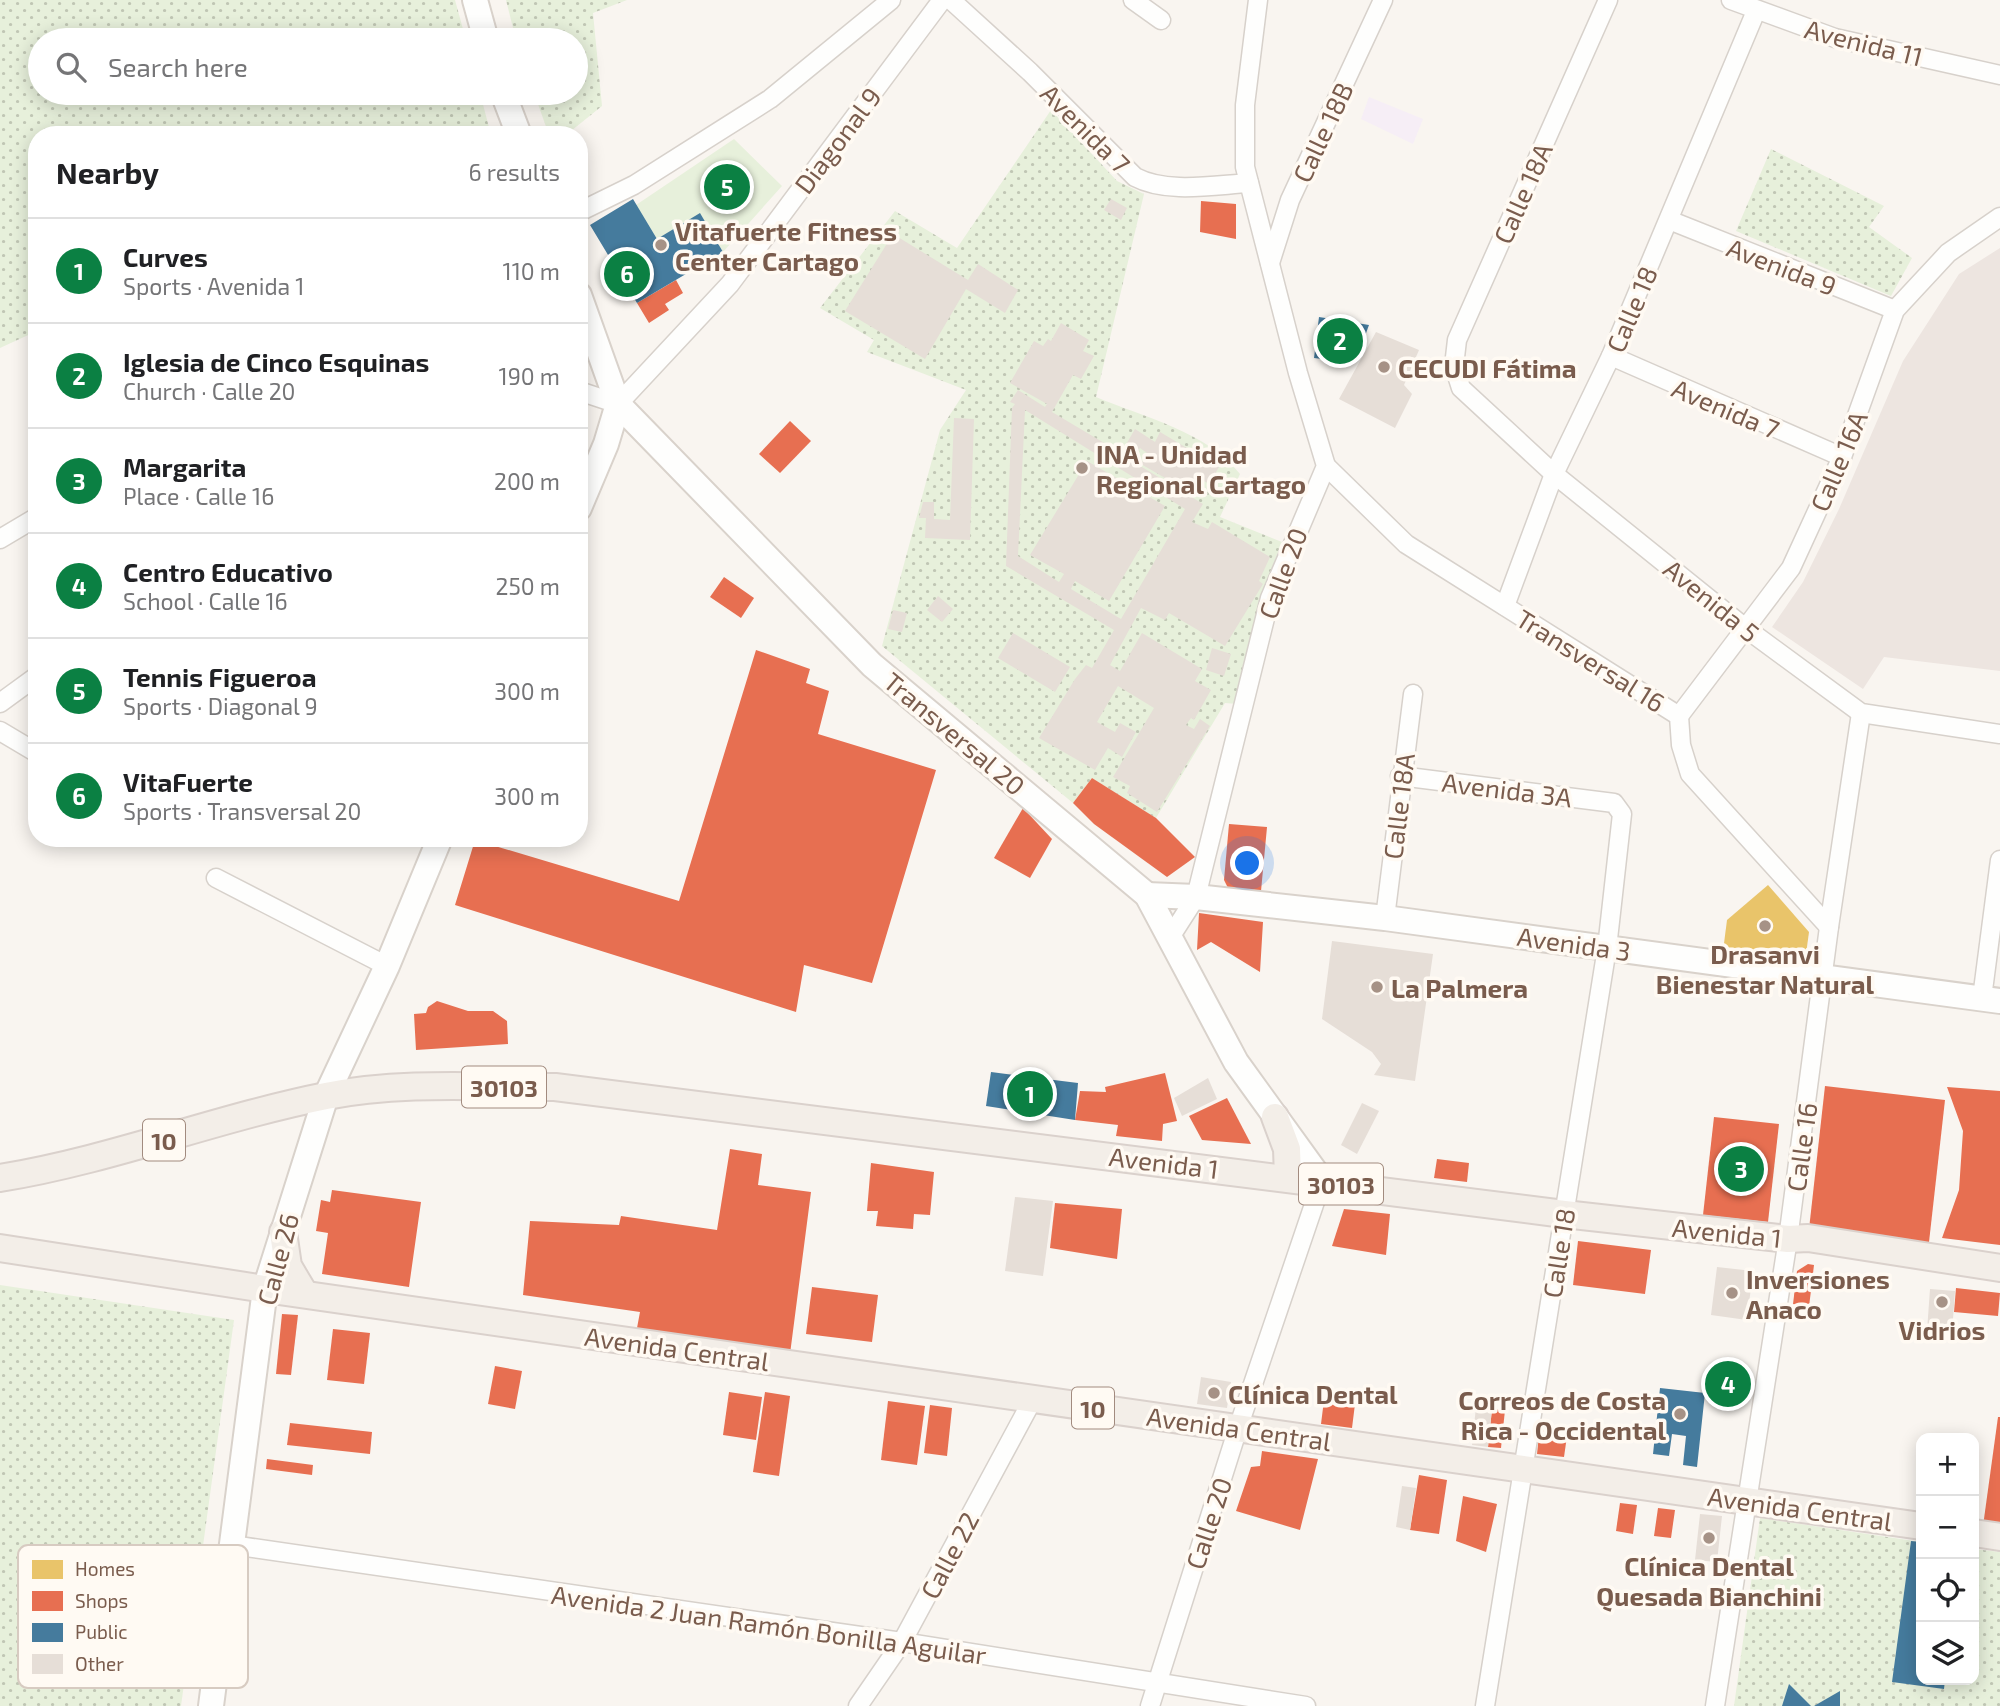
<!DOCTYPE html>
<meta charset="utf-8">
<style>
body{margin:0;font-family:"Exo 2",sans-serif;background:#f6f6f6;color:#202124}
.controls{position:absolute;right:21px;bottom:21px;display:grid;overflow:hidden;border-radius:14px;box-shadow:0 4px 18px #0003}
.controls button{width:63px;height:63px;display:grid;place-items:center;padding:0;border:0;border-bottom:2px solid #e0e0e0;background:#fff;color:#202124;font:35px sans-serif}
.you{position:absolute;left:1248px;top:864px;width:24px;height:24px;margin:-18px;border:5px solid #fff;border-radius:50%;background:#1a73e8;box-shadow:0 0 0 10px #1a73e833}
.badge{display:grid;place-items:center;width:46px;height:46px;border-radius:50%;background:#0b8043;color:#fff;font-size:23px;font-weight:700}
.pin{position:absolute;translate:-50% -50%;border:4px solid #fff;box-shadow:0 2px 7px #0006}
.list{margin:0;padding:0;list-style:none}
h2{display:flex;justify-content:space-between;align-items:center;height:91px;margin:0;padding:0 28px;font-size:30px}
h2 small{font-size:23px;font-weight:400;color:#757577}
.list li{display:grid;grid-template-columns:46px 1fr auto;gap:21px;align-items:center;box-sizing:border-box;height:105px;padding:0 28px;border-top:2px solid #e0e0e0}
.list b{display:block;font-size:26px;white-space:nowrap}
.list p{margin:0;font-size:23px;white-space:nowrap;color:#757577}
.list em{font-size:23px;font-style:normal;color:#757577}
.icon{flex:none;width:38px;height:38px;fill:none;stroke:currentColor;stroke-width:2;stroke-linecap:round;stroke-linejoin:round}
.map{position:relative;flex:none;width:2000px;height:1706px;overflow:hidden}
.search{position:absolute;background:#fff;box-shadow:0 4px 18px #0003;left:28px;top:28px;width:560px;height:77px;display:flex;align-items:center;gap:18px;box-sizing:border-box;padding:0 24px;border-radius:38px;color:#757577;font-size:26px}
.panel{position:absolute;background:#fff;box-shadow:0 4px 18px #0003;left:28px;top:126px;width:560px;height:721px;border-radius:28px}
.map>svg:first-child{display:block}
.industrial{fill:#ede5e0}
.education{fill:#f6eef6}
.park{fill:url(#park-dots)}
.garden{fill:#e7f0db}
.homes{fill:#e9c46a}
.shops{fill:#e76f51}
.public{fill:#457b9d}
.building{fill:#e6ded7;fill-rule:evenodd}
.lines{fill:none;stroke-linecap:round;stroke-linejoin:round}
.street-casing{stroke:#d7d1cb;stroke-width:21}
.secondary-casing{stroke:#d9d2cb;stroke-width:28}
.primary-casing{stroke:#dad1cc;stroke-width:30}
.street{stroke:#fefefd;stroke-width:18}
.secondary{stroke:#fefefd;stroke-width:24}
.primary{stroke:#f3eee8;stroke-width:26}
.poi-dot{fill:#a69286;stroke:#fffaf3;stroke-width:2.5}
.labels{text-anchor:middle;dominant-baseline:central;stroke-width:7;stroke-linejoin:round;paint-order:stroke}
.shield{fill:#fffaf3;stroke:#a28b7f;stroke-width:2}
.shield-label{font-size:24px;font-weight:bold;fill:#7a5c4d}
.street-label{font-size:26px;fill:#7a5c4d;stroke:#fffaf3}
.poi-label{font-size:26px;font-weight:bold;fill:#7a5c4d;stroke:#fffaf3;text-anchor:start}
.key{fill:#fffaf3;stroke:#d7cbc1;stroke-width:2}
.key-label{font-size:19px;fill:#7a5c4d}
</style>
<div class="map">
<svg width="2000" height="1706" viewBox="0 0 2000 1706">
<defs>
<pattern id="park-dots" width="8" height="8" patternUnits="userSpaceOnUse" patternTransform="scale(1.75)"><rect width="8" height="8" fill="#e7f0db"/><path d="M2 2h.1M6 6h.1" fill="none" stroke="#c0c6b4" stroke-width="1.8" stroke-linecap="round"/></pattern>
</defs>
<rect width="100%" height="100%" fill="#f9f5f0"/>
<polygon class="industrial" points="2000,248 2000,671 1884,657 1863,689 1772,627 1803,582 1839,509 1903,361 1959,274"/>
<polygon class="education" points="1369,97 1423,119 1413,144 1361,119"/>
<g class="park">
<polygon points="0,0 455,0 466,40 40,40 40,93 480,93 491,135 37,135 37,331 0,348"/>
<polygon points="506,0 627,0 593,13 602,106 566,135 549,135 534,93 576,93 576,40 516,40"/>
<path d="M 1051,110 L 1117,181 L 1144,194 L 1096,397 C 1143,417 1208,432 1240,474 L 1220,517 L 1282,542 C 1260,595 1247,647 1237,704 L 1225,703 L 1156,818 L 1092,778 L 1073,803 L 882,646 L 940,430 L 966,390 L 867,352 L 874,340 L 820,308 L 895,211 L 957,248 Z"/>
<polygon points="1771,149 1884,206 1869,227 1912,258 1891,296 1736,231"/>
<polygon points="0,1285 234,1320 181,1706 0,1706"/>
<polygon points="1760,1518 1921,1542 1921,1680 1974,1680 1974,1549 2000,1552 2000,1706 1734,1706"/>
</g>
<polygon class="garden" points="734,139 782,186 723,252 701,215 657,239 636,205"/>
<polygon class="homes" points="1768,885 1809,932 1804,969 1722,959 1727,920"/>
<g class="shops">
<polygon points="1201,201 1236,204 1236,239 1200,232"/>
<polygon points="676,280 683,293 665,304 669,310 649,323 637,303"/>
<polygon points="790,421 811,441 780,473 759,454"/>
<polygon points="724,577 754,598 741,618 710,597"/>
<polygon points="756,650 810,669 806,683 829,691 818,734 936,770 872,983 804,965 796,1012 455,905 475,840 679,901"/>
<polygon points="1092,778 1156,818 1195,857 1167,877 1094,824 1073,803"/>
<polygon points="1023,808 1052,839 1030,878 994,858"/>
<polygon points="1229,824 1267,827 1261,891 1228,888 1224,880"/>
<polygon points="1199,913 1263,922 1260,972 1211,942 1197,950"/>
<polygon points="437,1001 468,1011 493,1011 507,1021 508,1044 416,1050 414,1014 426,1013 428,1007"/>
<polygon points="1165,1073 1177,1121 1163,1124 1162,1141 1116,1136 1118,1125 1075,1120 1080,1091 1106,1092 1105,1087"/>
<polygon points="1825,1086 1945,1100 1928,1251 1808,1238"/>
<polygon points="1947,1087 2000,1091 2000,1245 1942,1238 1959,1190 1963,1131"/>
<polygon points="1227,1098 1251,1144 1202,1140 1189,1116"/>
<polygon points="1714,1117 1779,1124 1768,1222 1703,1215"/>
<polygon points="730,1149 762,1154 758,1185 811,1192 790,1354 637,1328 640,1312 523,1295 530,1221 619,1225 621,1216 717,1230"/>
<polygon points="1437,1159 1469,1163 1467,1182 1434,1178"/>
<polygon points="871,1163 934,1172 930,1215 914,1214 913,1229 876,1226 878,1211 867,1211"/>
<polygon points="332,1190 421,1202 409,1287 322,1274 328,1233 316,1231 321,1200 330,1202"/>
<polygon points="1055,1203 1122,1209 1117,1259 1050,1248"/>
<polygon points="1344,1209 1390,1214 1386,1255 1332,1246"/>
<polygon points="1578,1241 1651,1250 1645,1294 1573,1285"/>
<polygon points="1808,1264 1814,1265 1809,1307 1793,1304 1797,1271"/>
<polygon points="812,1287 878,1295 872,1342 806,1334"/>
<polygon points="1956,1288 2000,1293 1998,1316 1954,1312"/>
<polygon points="282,1314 298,1315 291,1375 276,1374"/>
<polygon points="333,1329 370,1333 364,1384 327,1380"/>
<polygon points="495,1366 522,1371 515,1409 488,1404"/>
<polygon points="729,1392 762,1397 756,1440 723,1435"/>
<polygon points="765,1392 790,1396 779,1476 753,1472"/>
<polygon points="1325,1392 1356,1396 1352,1428 1321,1424"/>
<polygon points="888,1401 925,1406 917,1465 881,1460"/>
<polygon points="930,1405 952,1408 947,1456 924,1453"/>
<polygon points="1492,1409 1505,1410 1501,1448 1488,1447"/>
<polygon points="1998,1417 2000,1417 2000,1529 1983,1526"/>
<polygon points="290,1423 372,1432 370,1454 287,1445"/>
<polygon points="1540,1426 1568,1429 1564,1457 1537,1454"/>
<polygon points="1262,1451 1318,1459 1300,1530 1236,1511 1251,1467 1260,1466"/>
<polygon points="267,1459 313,1465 312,1475 266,1469"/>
<polygon points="1419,1475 1447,1480 1439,1534 1410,1530"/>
<polygon points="1463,1496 1497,1504 1486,1552 1456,1541"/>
<polygon points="1620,1503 1637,1505 1633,1534 1616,1531"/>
<polygon points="1658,1508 1675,1510 1671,1538 1654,1536"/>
</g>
<g class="public">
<polygon points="633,199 657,239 700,213 723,252 637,303 590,225"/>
<polygon points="1319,317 1369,325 1355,363 1314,358"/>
<polygon points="991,1072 1078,1083 1075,1120 986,1106"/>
<polygon points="1660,1388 1705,1393 1697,1467 1683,1465 1686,1436 1672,1434 1669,1456 1653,1454"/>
<polygon points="1911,1541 1921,1542 1921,1680 1945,1680 1944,1689 1892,1682"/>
<polygon points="1789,1684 1811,1706 1782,1706"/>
<polygon points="1840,1691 1840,1706 1814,1706"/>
</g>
<g class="building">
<polygon points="1111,199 1127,208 1121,220 1104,210"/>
<polygon points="893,234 968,280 978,264 1018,290 1005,313 966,289 925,359 845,311"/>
<path d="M 1061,323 L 1089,340 L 1083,351 L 1094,356 L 1081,379 L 1073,375 L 1052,412 L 1121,453 L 1135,429 L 1155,442 L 1160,432 L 1219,467 L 1209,484 L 1204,481 L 1196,496 L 1141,464 L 1147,453 L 1140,448 L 1132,461 L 1203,504 L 1192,522 L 1208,529 L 1212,522 L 1270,557 L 1259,581 L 1263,584 L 1225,646 L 1169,613 L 1165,620 L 1141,608 L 1110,665 L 1120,671 L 1142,633 L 1202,669 L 1195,681 L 1211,690 L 1194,720 L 1191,718 L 1186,725 L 1194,729 L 1200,719 L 1210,726 L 1157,812 L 1127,793 L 1130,786 L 1113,777 L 1154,708 L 1118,686 L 1097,722 L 1115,732 L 1120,723 L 1136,732 L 1122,757 L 1108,748 L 1095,770 L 1039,738 L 1075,679 L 1086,665 L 1092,668 L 1114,630 L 1006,566 L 1012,408 L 1015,404 L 1010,402 L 1018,390 L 1045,407 L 1047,404 L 1010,383 L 1034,341 L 1043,346 L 1048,339 L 1051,341 ZM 1025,410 L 1185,509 L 1121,619 L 1071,589 L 1075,581 L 1109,601 L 1165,506 L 1087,461 L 1030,555 L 1064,574 L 1059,582 L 1018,556 Z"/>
<polygon points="1376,332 1419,350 1404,385 1412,394 1395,428 1339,399"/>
<polygon points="954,418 974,419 970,540 925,538 926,518 919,518 923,502 934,502 934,519 950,520"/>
<polygon points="938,596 953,609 942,622 927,610"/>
<polygon points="893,610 907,613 902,632 888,629"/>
<polygon points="1013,633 1070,667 1055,692 998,658"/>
<polygon points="1212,648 1231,654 1224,676 1206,670"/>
<polygon points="1332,941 1433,954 1415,1081 1374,1075 1381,1064 1372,1052 1322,1019"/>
<polygon points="1208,1078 1217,1099 1182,1116 1174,1098"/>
<polygon points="1362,1103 1379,1111 1357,1154 1341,1145"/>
<polygon points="1015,1197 1053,1201 1043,1276 1005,1271"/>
<polygon points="1717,1267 1753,1271 1747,1320 1711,1315"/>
<polygon points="1930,1289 1955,1291 1952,1333 1927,1331"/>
<polygon points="1201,1377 1231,1382 1227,1408 1197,1404"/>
<polygon points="1476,1407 1492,1409 1488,1447 1472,1445"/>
<polygon points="1402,1486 1416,1488 1410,1530 1396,1527"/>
<polygon points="1700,1514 1722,1516 1717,1562 1695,1560"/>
</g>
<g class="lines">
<defs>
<g id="street">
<path d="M 951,0 L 1030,72 L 1135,177 C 1167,194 1214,185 1249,183"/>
<polyline points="1133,0 1161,20"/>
<polyline points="1608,0 1457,340 1454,366 1461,388 1554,474 1744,627 1861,713 2000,734"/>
<polyline points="1731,0 1835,38 2000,75"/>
<polyline points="579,212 634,185 770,99 891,0"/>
<polyline points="1669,220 1895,310"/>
<polyline points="1270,263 1290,200 1383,0"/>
<polyline points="1611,356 1842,457"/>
<polyline points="579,391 618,404 730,284 942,0"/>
<polyline points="1326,466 1406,544 1679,716 1681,745 1690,774 1829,927"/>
<polyline points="0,539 37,517"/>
<polyline points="1505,606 1554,474 1611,356 1756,11"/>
<polyline points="0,703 37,676"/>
<polyline points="1679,716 1791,568 1842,457 1895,310 1948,253 2000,217"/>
<polyline points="0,731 37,753"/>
<polyline points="1400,776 1614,803 1622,814 1607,948 1485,1706"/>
<polyline points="216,878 387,966"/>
<polyline points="1385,918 1413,694"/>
<polyline points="1169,939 1196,897 1270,598 1326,466 1298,373 1245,167 1245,105 1258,0"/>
<polyline points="1982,998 2000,860"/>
<polyline points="232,1545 902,1642 1306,1706"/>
<polyline points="858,1706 902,1642 1033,1399"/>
<polyline points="1150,1706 1238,1428 1322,1181"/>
<polyline points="1715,1706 1788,1239 1829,927 1861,713"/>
</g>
<g id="secondary">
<polyline points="475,0 486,40"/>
<polyline points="503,93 519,135"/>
<polyline points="579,295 618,404 872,665 1147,895 1236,1062 1322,1181"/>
<polyline points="579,508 606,444 618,404"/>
<polyline points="1147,895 1196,897 1385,918 2000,1001"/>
<polyline points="211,1706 265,1289 326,1096 387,966 440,838"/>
</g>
<g id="primary">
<polyline points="1275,1117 1287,1149 1288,1177"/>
<path d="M 0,1178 C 111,1160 216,1118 326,1096 C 400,1081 480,1087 555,1087 L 1564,1214 L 1788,1239 L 1808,1238 L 2000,1268"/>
<polyline points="283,1232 288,1266 304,1293"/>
<polyline points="0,1248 265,1289 1921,1526"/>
<polyline points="1974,1533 2000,1537"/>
</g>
</defs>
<use href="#street" class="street-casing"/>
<use href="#secondary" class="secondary-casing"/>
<use href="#primary" class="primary-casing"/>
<use href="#street" class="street"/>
<use href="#secondary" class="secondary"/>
<use href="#primary" class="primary"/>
</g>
<g class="poi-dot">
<circle cx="661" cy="245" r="7"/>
<circle cx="1384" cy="367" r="7"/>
<circle cx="1082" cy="468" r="7"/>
<circle cx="1765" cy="926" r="7"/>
<circle cx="1377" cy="987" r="7"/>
<circle cx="1732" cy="1293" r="7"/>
<circle cx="1942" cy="1302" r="7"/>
<circle cx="1214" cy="1393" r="7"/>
<circle cx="1680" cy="1414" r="7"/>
<circle cx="1709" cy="1538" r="7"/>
</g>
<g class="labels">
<g class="shield">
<rect x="462" y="1066.5" width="84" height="41" rx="5"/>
<rect x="143" y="1119.5" width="42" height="41" rx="5"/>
<rect x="1299" y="1163.5" width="84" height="41" rx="5"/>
<rect x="1072" y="1387.5" width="42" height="41" rx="5"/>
</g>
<g class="shield-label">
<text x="504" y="1087">30103</text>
<text x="164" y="1140">10</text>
<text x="1341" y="1184">30103</text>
<text x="1093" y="1408">10</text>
</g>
<g class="street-label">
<text transform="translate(1864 42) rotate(14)">Avenida 11</text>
<text transform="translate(1086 128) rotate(45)">Avenida 7</text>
<text transform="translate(1322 132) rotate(-65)">Calle 18B</text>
<text transform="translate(837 140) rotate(-53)">Diagonal 9</text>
<text transform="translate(1522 193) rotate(-66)">Calle 18A</text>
<text transform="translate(1782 266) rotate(21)">Avenida 9</text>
<text transform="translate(1631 309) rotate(-67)">Calle 18</text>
<text transform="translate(1726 408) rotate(23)">Avenida 7</text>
<text transform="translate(1838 461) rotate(-67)">Calle 16A</text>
<text transform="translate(1282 573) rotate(-70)">Calle 20</text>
<text transform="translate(1712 600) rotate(39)">Avenida 5</text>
<text transform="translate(1591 660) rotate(32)">Transversal 16</text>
<text transform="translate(955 733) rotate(40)">Transversal 20</text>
<text transform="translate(1507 789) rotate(7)">Avenida 3A</text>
<text transform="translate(1398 806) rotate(-83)">Calle 18A</text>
<text transform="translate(1574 943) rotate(8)">Avenida 3</text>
<text transform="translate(1801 1147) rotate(-82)">Calle 16</text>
<text transform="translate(1164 1162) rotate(7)">Avenida 1</text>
<text transform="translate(1727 1232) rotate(6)">Avenida 1</text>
<text transform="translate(1558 1253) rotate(-81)">Calle 18</text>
<text transform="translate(277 1259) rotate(-75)">Calle 26</text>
<text transform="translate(677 1348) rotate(8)">Avenida Central</text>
<text transform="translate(1239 1428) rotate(8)">Avenida Central</text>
<text transform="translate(1800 1508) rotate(8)">Avenida Central</text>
<text transform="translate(1208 1523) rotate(-72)">Calle 20</text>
<text transform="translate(949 1555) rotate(-62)">Calle 22</text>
<text transform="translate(769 1624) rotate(8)">Avenida 2 Juan Ramón Bonilla Aguilar</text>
</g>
<g class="poi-label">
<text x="675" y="230">Vitafuerte Fitness<tspan x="675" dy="30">Center Cartago</tspan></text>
<text x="1398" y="367">CECUDI Fátima</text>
<text x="1096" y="453">INA - Unidad<tspan x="1096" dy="30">Regional Cartago</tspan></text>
<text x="1765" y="953" text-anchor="middle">Drasanvi<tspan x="1765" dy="30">Bienestar Natural</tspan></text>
<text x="1391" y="987">La Palmera</text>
<text x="1746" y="1278">Inversiones<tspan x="1746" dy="30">Anaco</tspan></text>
<text x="1942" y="1329" text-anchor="middle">Vidrios</text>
<text x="1228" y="1393">Clínica Dental</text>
<text x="1666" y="1399" text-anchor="end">Correos de Costa<tspan x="1666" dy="30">Rica - Occidental</tspan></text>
<text x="1709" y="1565" text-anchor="middle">Clínica Dental<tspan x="1709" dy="30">Quesada Bianchini</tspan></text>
</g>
</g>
<rect x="18" y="1545" width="230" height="143" rx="10" class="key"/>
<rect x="32" y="1560" width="31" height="19" fill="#e9c46a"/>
<rect x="32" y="1591" width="31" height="20" fill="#e76f51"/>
<rect x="32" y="1623" width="31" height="19" fill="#457b9d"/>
<rect x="32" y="1654" width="31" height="20" fill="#e6ded7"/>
<g class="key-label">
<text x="75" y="1576">Homes</text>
<text x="75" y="1608">Shops</text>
<text x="75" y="1639">Public</text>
<text x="75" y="1671">Other</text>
</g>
</svg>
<div class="controls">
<button>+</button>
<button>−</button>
<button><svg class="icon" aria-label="locate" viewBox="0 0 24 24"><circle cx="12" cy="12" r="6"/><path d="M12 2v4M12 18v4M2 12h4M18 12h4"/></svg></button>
<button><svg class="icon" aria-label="layers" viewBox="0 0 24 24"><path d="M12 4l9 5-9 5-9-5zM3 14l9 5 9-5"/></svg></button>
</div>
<div class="you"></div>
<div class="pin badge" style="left:1030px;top:1094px">1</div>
<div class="pin badge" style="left:1340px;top:341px">2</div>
<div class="pin badge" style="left:1741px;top:1169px">3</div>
<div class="pin badge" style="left:1728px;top:1384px">4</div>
<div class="pin badge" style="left:727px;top:187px">5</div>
<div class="pin badge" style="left:627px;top:274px">6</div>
<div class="search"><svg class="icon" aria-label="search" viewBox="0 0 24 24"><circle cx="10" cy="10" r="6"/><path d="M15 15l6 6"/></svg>Search here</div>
<section class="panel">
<h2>Nearby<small>6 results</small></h2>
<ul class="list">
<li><span class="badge">1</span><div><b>Curves</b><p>Sports · Avenida 1</p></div><em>110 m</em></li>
<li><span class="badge">2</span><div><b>Iglesia de Cinco Esquinas</b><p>Church · Calle 20</p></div><em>190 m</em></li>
<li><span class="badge">3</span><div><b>Margarita</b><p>Place · Calle 16</p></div><em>200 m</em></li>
<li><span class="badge">4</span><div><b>Centro Educativo</b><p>School · Calle 16</p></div><em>250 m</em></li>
<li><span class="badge">5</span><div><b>Tennis Figueroa</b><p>Sports · Diagonal 9</p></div><em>300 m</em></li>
<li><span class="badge">6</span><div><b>VitaFuerte</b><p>Sports · Transversal 20</p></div><em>300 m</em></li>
</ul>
</section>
</div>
